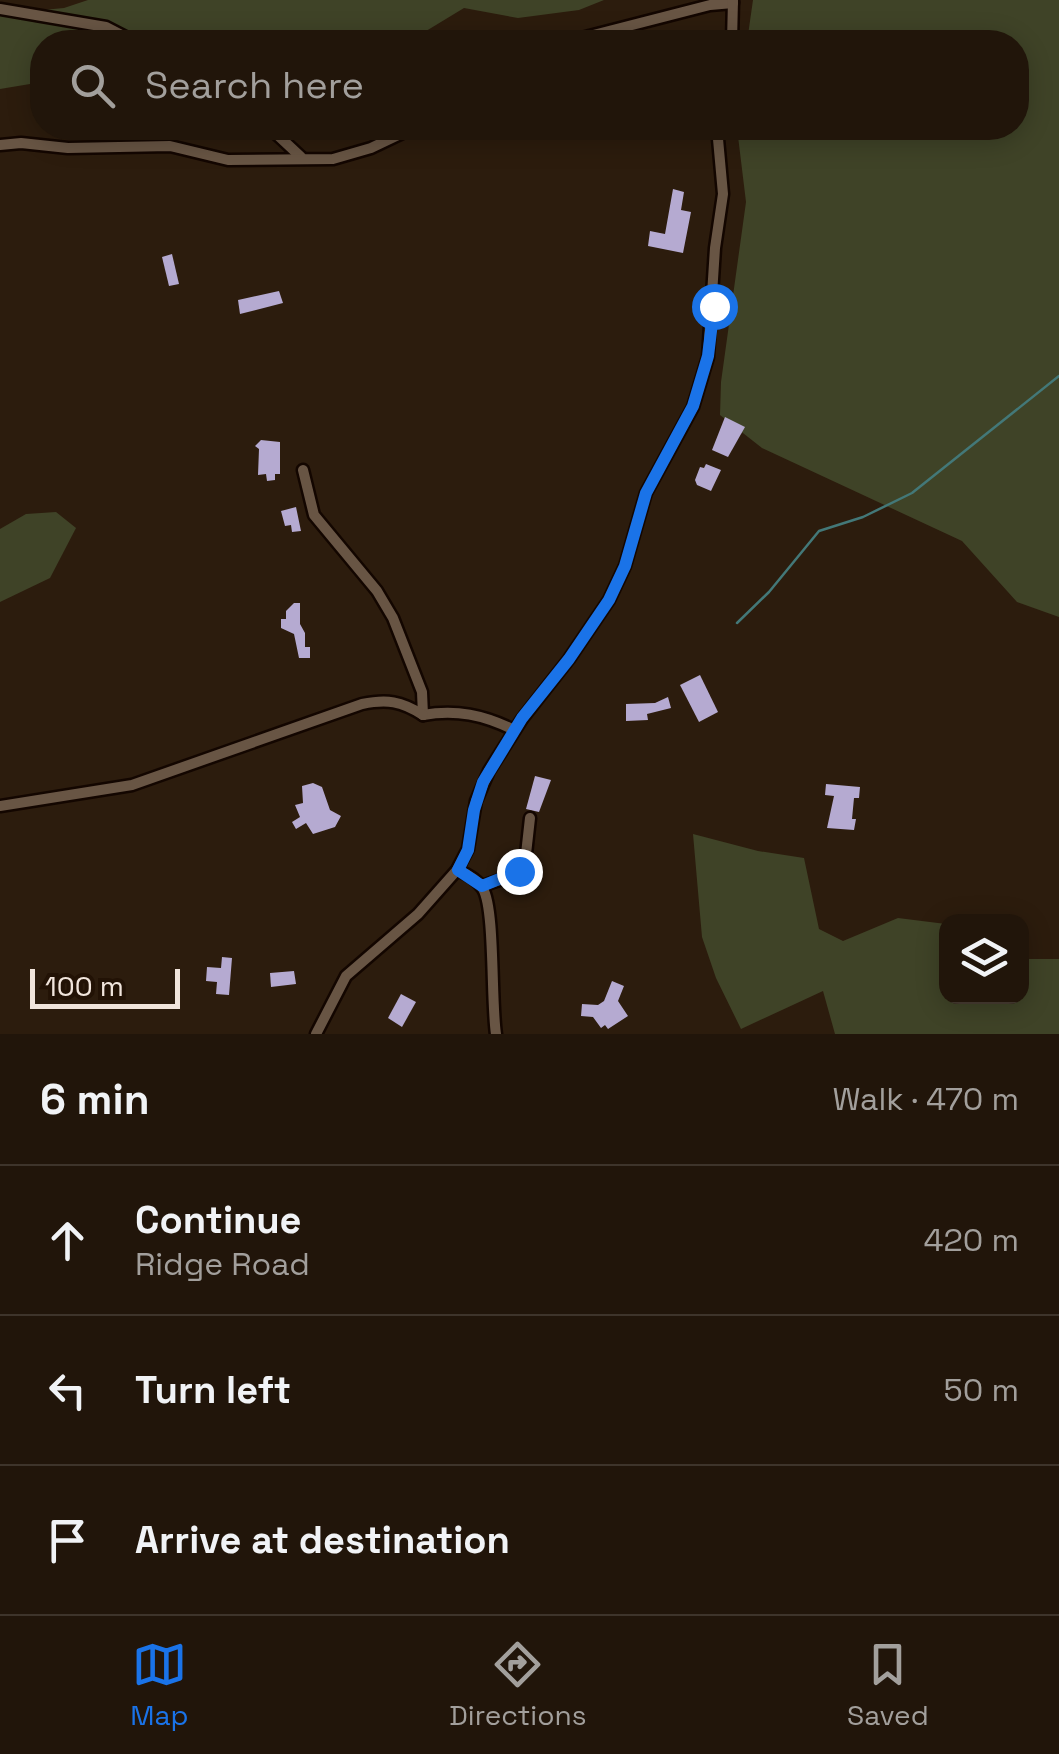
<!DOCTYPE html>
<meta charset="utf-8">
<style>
body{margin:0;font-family:"Space Grotesk",sans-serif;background:#2d2218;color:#f1f3f6}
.controls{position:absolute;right:30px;bottom:30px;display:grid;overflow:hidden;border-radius:20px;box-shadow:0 5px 25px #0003}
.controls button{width:90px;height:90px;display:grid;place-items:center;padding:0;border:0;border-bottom:2px solid #3e342b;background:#21150a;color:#f1f3f6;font:50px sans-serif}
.scale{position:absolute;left:30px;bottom:25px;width:150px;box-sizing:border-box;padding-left:10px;border:5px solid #f1e5dc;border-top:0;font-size:28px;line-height:35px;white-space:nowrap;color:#f1e5dc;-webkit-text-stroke:8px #221205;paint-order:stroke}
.stop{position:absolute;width:30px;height:30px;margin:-22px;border:8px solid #1a73e8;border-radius:50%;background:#fff}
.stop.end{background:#1a73e8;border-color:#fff;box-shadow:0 2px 10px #0008}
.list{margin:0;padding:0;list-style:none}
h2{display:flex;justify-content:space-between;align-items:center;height:130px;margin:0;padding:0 40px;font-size:42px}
h2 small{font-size:32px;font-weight:400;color:#a29f9c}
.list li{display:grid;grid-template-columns:65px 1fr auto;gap:30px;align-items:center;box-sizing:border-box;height:150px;padding:0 40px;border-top:2px solid #3e342b}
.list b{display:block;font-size:38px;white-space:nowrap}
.list p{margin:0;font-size:32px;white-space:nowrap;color:#a29f9c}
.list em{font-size:32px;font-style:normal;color:#a29f9c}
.icon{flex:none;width:55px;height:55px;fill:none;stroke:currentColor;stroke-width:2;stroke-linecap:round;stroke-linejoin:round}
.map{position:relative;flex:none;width:1059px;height:1034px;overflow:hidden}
.search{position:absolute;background:#21150a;box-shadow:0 5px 25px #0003;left:30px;right:30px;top:30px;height:110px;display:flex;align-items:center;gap:25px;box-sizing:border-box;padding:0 35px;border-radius:40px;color:#a29f9c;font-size:38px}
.sheet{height:580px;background:#21150a}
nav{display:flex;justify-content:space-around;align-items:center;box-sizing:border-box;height:140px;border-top:2px solid #3e342b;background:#21150a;font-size:28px;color:#a29f9c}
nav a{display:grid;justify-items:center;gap:5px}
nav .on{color:#1a73e8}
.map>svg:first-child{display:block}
.green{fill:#3f4327}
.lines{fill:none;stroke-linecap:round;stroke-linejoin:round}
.stream{stroke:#437878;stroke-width:2.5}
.building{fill:#b5aad1}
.minor-casing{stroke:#130600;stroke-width:15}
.minor{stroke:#685544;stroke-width:10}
.route{stroke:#1a73e8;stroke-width:12}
</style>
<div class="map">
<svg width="1059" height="1034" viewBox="0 0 1059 1034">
<rect width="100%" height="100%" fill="#2c1c0d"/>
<g class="green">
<polygon points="88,0 604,0 579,10 518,18 464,8 408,42 42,42 42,82 0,89 0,14 64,8"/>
<polygon points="753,0 1059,0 1059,617 1017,602 962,541 762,448 720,415 721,382 746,202 737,128 1016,128 1016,42 747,42"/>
<polygon points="56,512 76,528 50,578 0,602 0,529 26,514"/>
<polygon points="693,834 758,851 804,858 819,929 843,941 898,918 946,924 946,996 1022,996 1022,959 1059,959 1059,1034 835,1034 823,991 741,1029 716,978 702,937"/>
</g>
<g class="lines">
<polyline class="stream" points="737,623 769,592 819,531 863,517 912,493 1059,376"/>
</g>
<g class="building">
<polygon points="673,189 684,192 681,210 691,212 683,253 648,246 650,231 665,234"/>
<polygon points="172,254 179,284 169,286 162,257"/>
<polygon points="279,291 283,303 240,314 238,300"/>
<polygon points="725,417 745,427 728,457 712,450"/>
<polygon points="261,440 280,442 280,474 275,474 275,480 267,481 266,474 258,475 259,449 255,446"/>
<polygon points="706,464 721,470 711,491 697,485 695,480 700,467 704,468"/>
<polygon points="296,507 301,531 292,532 291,525 285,526 281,511"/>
<polygon points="294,603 300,603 300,624 305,633 305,647 310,647 310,658 299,658 294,634 281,628 281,619 286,619 286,611"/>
<polygon points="700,675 718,712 699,722 680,685"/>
<polygon points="668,697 671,708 647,714 648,720 626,721 626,704 655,703"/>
<polygon points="535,776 551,780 539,812 526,809"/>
<polygon points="313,783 322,787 330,810 341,816 335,827 313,834 306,823 296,829 292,822 300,817 295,805 303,803 302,786"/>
<polygon points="826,784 860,787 859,798 854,798 852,819 856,819 854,830 827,828 834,796 825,795"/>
<polygon points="222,957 232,958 229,995 216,994 217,982 206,981 207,967 221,968"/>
<polygon points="294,971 296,984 271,987 270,973"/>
<polygon points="612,981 624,986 618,1001 628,1016 608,1029 605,1025 601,1028 593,1017 581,1016 582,1004 598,1005 604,1001"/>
<polygon points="401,994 416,1002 402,1027 388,1018"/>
</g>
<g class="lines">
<defs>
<g id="minor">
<polyline points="0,9 106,27 135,42"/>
<polyline points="566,42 710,5 733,3"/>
<polyline points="732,42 733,0"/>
<polyline points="270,128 301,157"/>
<polyline points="0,145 21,143 68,148 170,146 228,160 333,159 371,148 413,128"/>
<polyline points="303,470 314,515 377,591 393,618 422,692 423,715"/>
<path d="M 423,715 C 456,709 484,715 514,730"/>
<path d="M 0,806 L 132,785 L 362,704 C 387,699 401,701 423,715"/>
<path d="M 457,870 C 467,874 477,879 483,889 C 495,909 491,1002 496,1034"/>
<polyline points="482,886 511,876 525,863 530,818"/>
<polyline points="316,1034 346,976 418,914 457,870 468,849 476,801 489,771 522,719 569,659 609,600 625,566 646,493 693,407 708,357 715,248 723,194 717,128"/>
</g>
</defs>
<use href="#minor" class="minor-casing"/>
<use href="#minor" class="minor"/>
</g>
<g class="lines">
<polyline class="route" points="519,871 482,886 458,870 468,850 474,810 483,782 522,718 569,659 609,600 625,566 646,493 693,406 708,356 714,306"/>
</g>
</svg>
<div class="controls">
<button><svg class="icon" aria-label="layers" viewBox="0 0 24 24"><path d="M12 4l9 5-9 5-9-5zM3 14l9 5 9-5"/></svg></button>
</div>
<div class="scale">100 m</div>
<div class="stop" style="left:714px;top:306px"></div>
<div class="stop end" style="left:519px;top:871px"></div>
<div class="search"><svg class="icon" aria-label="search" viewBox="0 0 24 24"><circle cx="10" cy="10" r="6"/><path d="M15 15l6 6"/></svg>Search here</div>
</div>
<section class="sheet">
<h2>6 min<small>Walk · 470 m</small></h2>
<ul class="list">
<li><svg class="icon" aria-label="ahead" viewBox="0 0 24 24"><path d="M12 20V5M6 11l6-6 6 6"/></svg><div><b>Continue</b><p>Ridge Road</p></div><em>420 m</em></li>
<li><svg class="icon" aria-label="left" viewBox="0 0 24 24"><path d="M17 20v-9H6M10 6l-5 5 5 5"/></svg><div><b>Turn left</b></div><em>50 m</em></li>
<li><svg class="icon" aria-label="arrive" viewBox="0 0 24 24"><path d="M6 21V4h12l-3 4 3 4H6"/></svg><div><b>Arrive at destination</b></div></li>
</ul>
</section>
<nav>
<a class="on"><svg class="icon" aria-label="map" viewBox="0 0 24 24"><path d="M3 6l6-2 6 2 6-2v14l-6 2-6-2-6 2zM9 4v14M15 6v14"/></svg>Map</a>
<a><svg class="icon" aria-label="directions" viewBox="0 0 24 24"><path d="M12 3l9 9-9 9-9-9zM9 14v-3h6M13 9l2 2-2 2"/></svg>Directions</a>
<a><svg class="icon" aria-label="saved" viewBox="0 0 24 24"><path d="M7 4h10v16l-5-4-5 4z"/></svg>Saved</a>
</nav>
